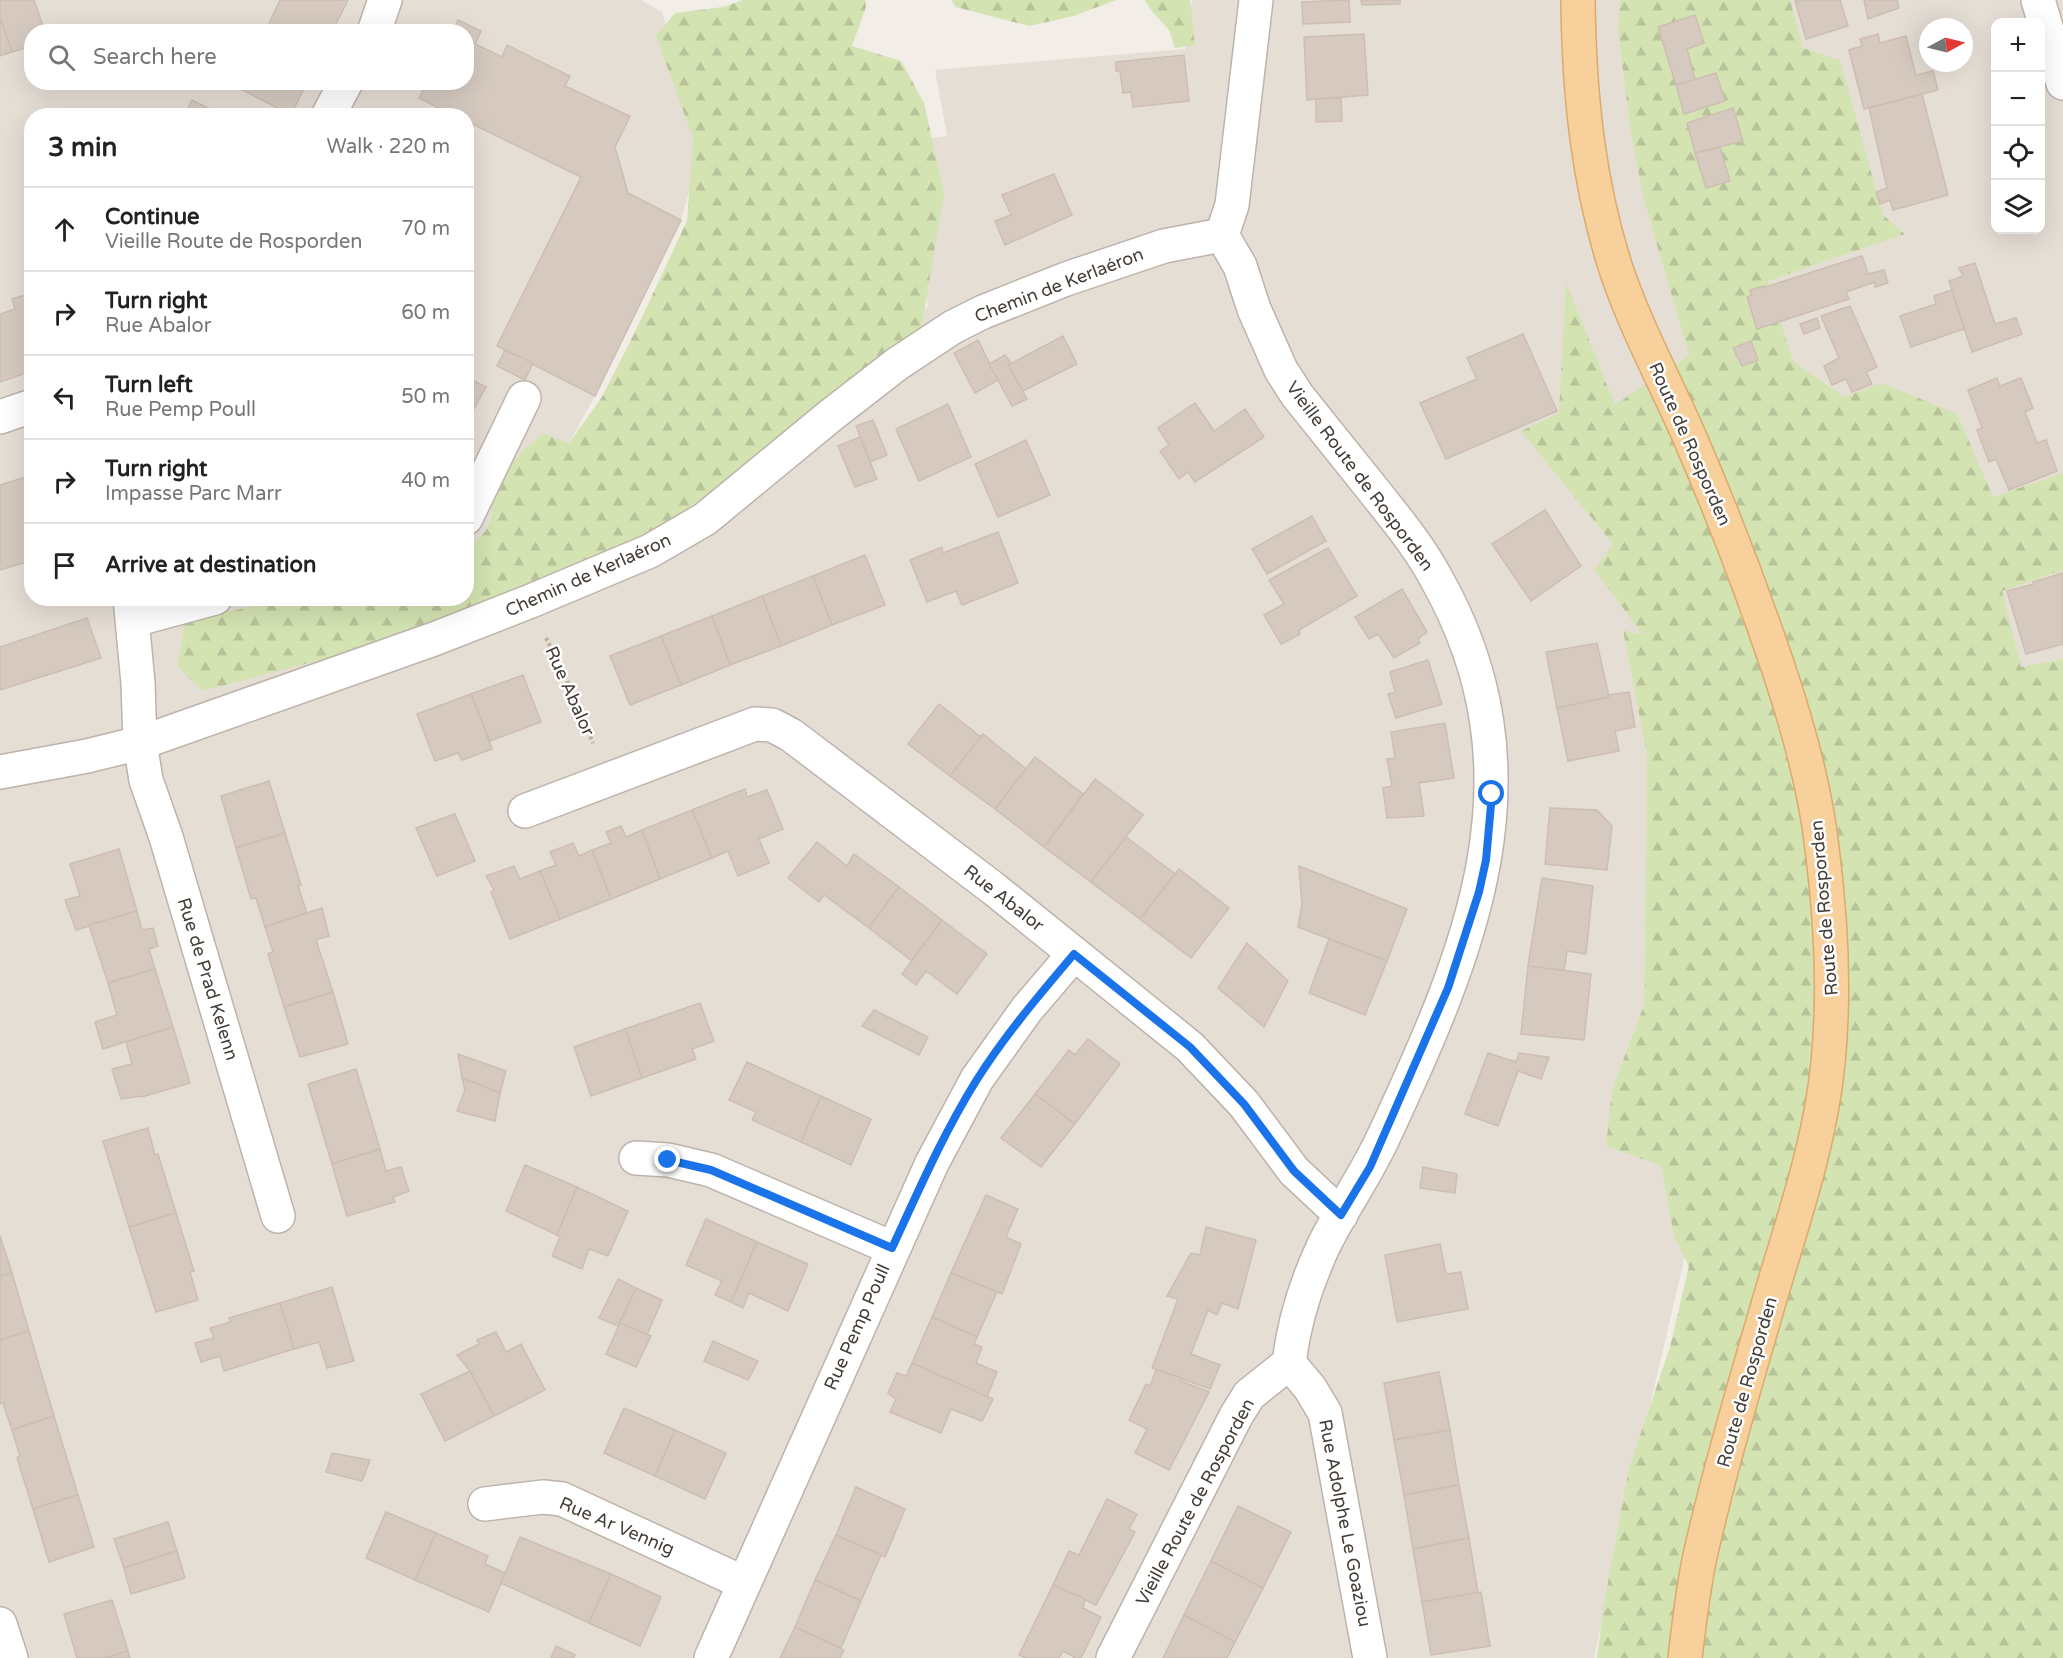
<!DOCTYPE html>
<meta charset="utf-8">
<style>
body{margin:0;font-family:"Varela Round",sans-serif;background:#f6f6f6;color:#222}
.controls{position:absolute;right:18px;top:18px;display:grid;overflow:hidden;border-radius:12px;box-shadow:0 6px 24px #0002}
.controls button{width:54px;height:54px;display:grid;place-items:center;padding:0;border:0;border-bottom:2px solid #e0e0e0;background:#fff;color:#222;font:30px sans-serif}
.compass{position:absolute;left:1919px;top:18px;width:54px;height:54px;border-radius:50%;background:#fff;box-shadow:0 6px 24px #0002;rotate:83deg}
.stop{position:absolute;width:18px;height:18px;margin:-14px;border:4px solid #1a73e8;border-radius:50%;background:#fff}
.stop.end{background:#1a73e8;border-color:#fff;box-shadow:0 2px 6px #0008}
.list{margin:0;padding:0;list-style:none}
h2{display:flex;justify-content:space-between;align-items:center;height:78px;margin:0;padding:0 24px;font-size:26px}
h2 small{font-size:20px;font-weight:400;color:#767676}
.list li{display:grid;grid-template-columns:39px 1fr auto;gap:18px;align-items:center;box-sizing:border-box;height:84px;padding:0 24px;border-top:2px solid #e0e0e0}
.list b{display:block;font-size:22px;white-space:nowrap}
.list p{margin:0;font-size:20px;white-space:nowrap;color:#767676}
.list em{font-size:20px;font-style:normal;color:#767676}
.icon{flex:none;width:33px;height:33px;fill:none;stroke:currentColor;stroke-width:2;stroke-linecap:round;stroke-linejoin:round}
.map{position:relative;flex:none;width:2063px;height:1658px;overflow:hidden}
.search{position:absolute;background:#fff;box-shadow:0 6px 24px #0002;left:24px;top:24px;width:450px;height:66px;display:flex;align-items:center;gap:15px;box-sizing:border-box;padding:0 21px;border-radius:24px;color:#767676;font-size:22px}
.panel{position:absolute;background:#fff;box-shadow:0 6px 24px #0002;left:24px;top:108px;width:450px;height:498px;border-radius:24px}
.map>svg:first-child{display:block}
.residential{fill:#e5ded5;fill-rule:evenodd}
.forest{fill:url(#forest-firs)}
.building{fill:#d6cac0;stroke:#cdbeb1;stroke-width:1.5}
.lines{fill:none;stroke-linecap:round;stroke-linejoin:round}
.minor-casing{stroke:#bdb3aa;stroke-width:36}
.major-casing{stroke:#dbaa6c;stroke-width:36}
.path{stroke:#bdad9c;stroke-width:4;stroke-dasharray:3 3;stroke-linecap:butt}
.minor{stroke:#fff;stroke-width:33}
.major{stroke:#f7d09b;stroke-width:33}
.route{stroke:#1a73e8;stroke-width:8}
.labels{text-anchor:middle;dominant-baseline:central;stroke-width:5;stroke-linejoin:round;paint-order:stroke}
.street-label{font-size:18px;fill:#443d36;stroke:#fff}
</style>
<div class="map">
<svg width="2063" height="1658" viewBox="0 0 2063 1658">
<defs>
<pattern id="forest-firs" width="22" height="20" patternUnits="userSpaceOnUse" patternTransform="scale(1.5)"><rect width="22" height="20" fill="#d4e3b2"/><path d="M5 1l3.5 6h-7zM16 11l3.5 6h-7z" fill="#b7c49a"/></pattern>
</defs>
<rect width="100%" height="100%" fill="#f2ede7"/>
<path class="residential" d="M 0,0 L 641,0 L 662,12 L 703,142 L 681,220 L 595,396 L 566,449 L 494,540 L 467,549 L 466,116 L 32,116 L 32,598 L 347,599 L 466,598 L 862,351 L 928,307 L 906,141 L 947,136 L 935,70 L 1185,49 L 1192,0 L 2063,0 L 2063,668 L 1707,678 L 1712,1141 L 1639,1452 L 1594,1658 L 0,1658 ZM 1996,22 L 2040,22 L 2040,230 L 1996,230 ZM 1928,27 L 1964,27 L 1964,63 L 1928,63 ZM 32,32 L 466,32 L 466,82 L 32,82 Z"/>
<g class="forest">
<path d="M 743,0 L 865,0 L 866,7 L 852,46 L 901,61 L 924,103 L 944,193 L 921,331 L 677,517 L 614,557 L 340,655 L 202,691 L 177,666 L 186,619 L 294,599 L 466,598 L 467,549 C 497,524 492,520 492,483 L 528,446 L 544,434 L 569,443 L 602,397 L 634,334 L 687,221 L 693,138 L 656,36 L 675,13 L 723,7 Z"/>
<polygon points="951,0 1116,0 1074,16 1029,26 956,7"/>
<polygon points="1145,0 1190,0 1195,45 1175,48 1169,30 1151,10"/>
<polygon points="1620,0 1790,0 1803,48 1840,60 1883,215 1905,234 1768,281 1793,361 1844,397 1882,383 1957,414 1993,497 2063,473 2063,570 2002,591 2021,667 2063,659 2063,1658 1597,1658 1604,1604 1629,1468 1670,1347 1689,1266 1674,1236 1661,1166 1606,1146 1612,1090 1644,1005 1645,973 1647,755 1623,630 1643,635 1595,570 1613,544 1521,431 1559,413 1566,283 1615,405 1689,355 1643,196 1631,134 1618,29"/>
</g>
<g class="building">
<polygon points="0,0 34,0 45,32 32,32 32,46 12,52 0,18"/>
<polygon points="280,0 348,0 332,32 265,32"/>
<polygon points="1349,0 1350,22 1303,24 1302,2"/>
<polygon points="1361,0 1400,0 1400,4 1362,5"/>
<polygon points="1795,0 1840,0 1848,26 1806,39"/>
<polygon points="1864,0 1897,0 1899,8 1868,19"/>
<polygon points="1695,15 1704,43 1687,49 1695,80 1676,85 1658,27"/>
<polygon points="0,18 12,52 0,56"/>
<polygon points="458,20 481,31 475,44 502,57 507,45 570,76 565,86 630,116 615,147 628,193 681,220 595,396 497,346 581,177 466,121 466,116 454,116 419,98 428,82 466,82 466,32 452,32"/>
<polygon points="1364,34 1368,95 1307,100 1304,37"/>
<polygon points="1878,34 1880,43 1906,36 1916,75 1933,71 1938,90 1864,109 1849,50 1862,46 1860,39"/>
<polygon points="1184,55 1189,101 1133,107 1131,92 1123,93 1120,71 1116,71 1116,62"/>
<polygon points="1716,73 1725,101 1684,114 1676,85"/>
<polygon points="239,82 307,82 291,115 237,87"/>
<polygon points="406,82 428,82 424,91"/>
<polygon points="1922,94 1948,195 1893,210 1890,200 1880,204 1876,192 1887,188 1869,108"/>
<polygon points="1341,98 1342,121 1316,122 1316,99"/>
<polygon points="192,100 223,116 184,116"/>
<polygon points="1733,108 1743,141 1695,153 1687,123"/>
<polygon points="1720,147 1730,181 1706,188 1695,153"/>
<polygon points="1054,174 1072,215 1005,245 995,221 1011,215 1002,195"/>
<polygon points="1862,256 1868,274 1884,270 1888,283 1875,287 1875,282 1846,292 1849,299 1757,329 1747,297 1752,295 1750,290 1764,286 1763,288"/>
<polygon points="1975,263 1995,324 2016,318 2022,334 1972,352 1949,281 1963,276 1959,268"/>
<polygon points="1952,290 1964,329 1911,347 1900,316 1936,304 1934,296"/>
<polygon points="32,293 32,371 0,382 0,314 15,309 12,299"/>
<polygon points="1850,306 1877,367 1866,372 1872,384 1852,392 1846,379 1832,385 1824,366 1839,358 1821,316"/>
<polygon points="1817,318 1820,328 1804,334 1800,324"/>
<polygon points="1523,334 1557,411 1446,459 1420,403 1477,379 1467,358"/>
<polygon points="1063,336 1077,364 1023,391 1008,365"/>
<polygon points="978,340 998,380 975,393 954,353"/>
<polygon points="1751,341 1758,360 1742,366 1733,348"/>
<polygon points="505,350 533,363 525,380 497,366"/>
<polygon points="1005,355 1011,363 1008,365 1027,399 1012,406 989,364"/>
<polygon points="466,377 486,387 466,423"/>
<polygon points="1997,378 2000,386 2021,378 2033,408 2025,412 2037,443 2046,440 2057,471 2009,490 1996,459 1989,462 1977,430 1982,428 1968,390"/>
<polygon points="1195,403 1214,431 1245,409 1264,437 1195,482 1188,472 1179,479 1160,451 1169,445 1158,428"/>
<polygon points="948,404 971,457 919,481 896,429"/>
<polygon points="873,420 887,455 870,462 856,426"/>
<polygon points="860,437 877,479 855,487 838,446"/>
<polygon points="1026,440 1050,495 998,517 975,464"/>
<polygon points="32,475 32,567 30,568 26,562 0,570 0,485"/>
<polygon points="1545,510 1581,566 1531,601 1492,544"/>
<polygon points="1312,516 1326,541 1267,574 1252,549"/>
<polygon points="998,532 1018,583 962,605 956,591 927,602 910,560 942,547 943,553"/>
<polygon points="1328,548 1357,596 1299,630 1300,634 1281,644 1264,615 1284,604 1269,580"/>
<polygon points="865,555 885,605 832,625 813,576"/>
<polygon points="2063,573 2063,644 2026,654 2007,591 2034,584 2033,582"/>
<polygon points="813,576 832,625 781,646 762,596"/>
<polygon points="1402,589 1427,632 1418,639 1420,643 1394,658 1378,634 1369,639 1355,617"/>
<polygon points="762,596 781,646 730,665 712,616"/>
<polygon points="712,616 730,665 681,685 661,636"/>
<polygon points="87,618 101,658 0,690 0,647"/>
<polygon points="661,636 681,685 630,705 610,656"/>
<polygon points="1597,643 1609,697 1557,708 1546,652"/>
<polygon points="1428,660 1442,704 1396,718 1388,694 1395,692 1390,672"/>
<polygon points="523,675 541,722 490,741 471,694"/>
<polygon points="1629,692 1635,727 1615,731 1619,751 1568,761 1557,708 1609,697 1608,695"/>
<polygon points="471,694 492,749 462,760 458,753 435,761 417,714"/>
<polygon points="939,704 981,737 950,776 908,744"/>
<polygon points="1445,723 1454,778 1419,783 1424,816 1387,818 1383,788 1392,786 1387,759 1395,758 1391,732"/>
<polygon points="983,734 1026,769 995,809 950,776"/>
<polygon points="1035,757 1083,794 1044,847 995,809"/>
<polygon points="1095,779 1143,815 1091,882 1044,847"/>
<polygon points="269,781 285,833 236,848 221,796"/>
<polygon points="745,789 747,797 767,790 783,829 759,839 769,863 738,876 728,851 712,858 692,810"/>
<polygon points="1550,808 1597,810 1612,826 1607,870 1545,864"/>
<polygon points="692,810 712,858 660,879 642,830"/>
<polygon points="455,814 475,861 437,876 416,828"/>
<polygon points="621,826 626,837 642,830 660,879 611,899 592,850 611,843 606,832"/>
<polygon points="285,833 301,885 298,886 307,913 265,927 256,898 251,899 236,848"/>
<polygon points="1126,837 1175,874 1140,919 1091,882"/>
<polygon points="817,842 847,866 854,854 899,887 869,928 824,895 819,902 788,878"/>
<polygon points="573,843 579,856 592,850 611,899 560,919 540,871 556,865 550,852"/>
<polygon points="119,849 137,911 76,930 65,900 80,896 70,864"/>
<polygon points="514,866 520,879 540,871 560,919 510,939 491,892 494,890 486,876"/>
<polygon points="1299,866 1407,909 1387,961 1298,927 1302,904"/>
<polygon points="1179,869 1229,908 1191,958 1140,919"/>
<polygon points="1542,878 1593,886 1586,954 1567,951 1564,971 1528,966"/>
<polygon points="899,887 942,920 912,961 869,928"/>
<polygon points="322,908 329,936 316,940 333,992 284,1007 268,954 273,952 265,927"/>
<polygon points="137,911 142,930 153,928 158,946 149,949 155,969 108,983 89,925"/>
<polygon points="942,920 987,954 957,994 926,971 916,985 902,974"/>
<polygon points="1329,939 1387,961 1365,1015 1309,993"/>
<polygon points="1247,943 1288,981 1264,1027 1218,988"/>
<polygon points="1528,966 1591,974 1584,1040 1521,1034"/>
<polygon points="155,969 173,1027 103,1049 95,1022 117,1015 108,983"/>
<polygon points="333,992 348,1044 300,1057 284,1007"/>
<polygon points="700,1003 714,1041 692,1049 696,1059 642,1078 625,1029"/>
<polygon points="874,1010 928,1037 919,1055 862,1026"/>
<polygon points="173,1027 190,1083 142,1097 141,1096 121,1099 112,1069 132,1064 126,1042"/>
<polygon points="625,1029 642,1078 591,1096 574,1047"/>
<polygon points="1088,1039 1120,1064 1075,1124 1035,1094 1069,1050 1075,1055"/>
<polygon points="1488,1053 1516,1062 1519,1053 1549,1057 1541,1079 1518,1071 1498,1126 1465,1114"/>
<polygon points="458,1054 506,1071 500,1093 462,1078"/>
<polygon points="747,1062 821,1096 801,1142 752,1120 756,1112 729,1100"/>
<polygon points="356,1069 380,1149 332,1164 308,1084"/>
<polygon points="462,1078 500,1093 495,1121 457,1111 465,1090"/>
<polygon points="1035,1094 1075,1124 1041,1167 1001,1138"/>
<polygon points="821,1096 871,1119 851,1165 801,1142"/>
<polygon points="148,1128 155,1155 158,1154 176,1213 129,1227 103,1141"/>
<polygon points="380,1149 386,1171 401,1167 409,1191 393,1197 395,1202 347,1216 332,1164"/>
<polygon points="525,1165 577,1187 557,1235 506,1211"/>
<polygon points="1423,1167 1457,1174 1455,1193 1420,1188"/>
<polygon points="577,1187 628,1211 608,1256 589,1249 582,1269 552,1256 560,1237 557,1235"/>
<polygon points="986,1195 1018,1209 1006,1237 1021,1244 1002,1294 951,1273"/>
<polygon points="176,1213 194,1271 190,1272 198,1300 156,1312 129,1227"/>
<polygon points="706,1219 757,1242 731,1302 715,1295 722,1281 686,1265"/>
<polygon points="1206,1227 1256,1240 1238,1309 1222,1303 1217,1315 1208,1310 1191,1354 1220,1365 1210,1389 1152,1368 1178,1299 1167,1296 1191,1253 1200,1255"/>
<polygon points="0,1236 12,1273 0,1276"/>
<polygon points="757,1242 808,1264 788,1311 749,1293 743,1308 731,1302"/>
<polygon points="1440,1244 1446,1274 1461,1272 1468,1309 1397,1322 1385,1255"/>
<polygon points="12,1273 29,1331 0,1340 0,1276"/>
<polygon points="951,1273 997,1292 977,1337 932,1317"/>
<polygon points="618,1279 636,1288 618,1326 599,1318"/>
<polygon points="332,1287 354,1361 327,1368 319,1342 294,1349 280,1303"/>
<polygon points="636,1288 662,1300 647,1335 620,1323"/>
<polygon points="280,1303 294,1349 224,1371 220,1356 201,1362 195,1343 214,1338 210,1328 231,1322 229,1318"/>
<polygon points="932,1317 977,1337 974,1344 982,1347 976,1363 997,1372 987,1397 912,1363"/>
<polygon points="620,1323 651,1336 636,1367 606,1354"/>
<polygon points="29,1331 54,1416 12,1430 3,1403 0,1404 0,1340"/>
<polygon points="496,1332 506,1352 521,1344 545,1390 494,1416 470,1371 457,1355 479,1344 477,1340"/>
<polygon points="713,1341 758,1361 748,1380 704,1361"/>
<polygon points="912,1363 993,1399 982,1421 951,1409 941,1433 890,1412 896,1399 888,1393 897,1373 906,1376"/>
<polygon points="1156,1370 1182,1378 1181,1381 1209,1392 1169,1470 1135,1453 1147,1429 1129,1420 1146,1384 1150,1386"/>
<polygon points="470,1371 494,1416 445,1441 421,1394"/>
<polygon points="1439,1372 1450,1430 1394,1440 1384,1383"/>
<polygon points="624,1408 675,1430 655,1476 604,1453"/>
<polygon points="54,1416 78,1495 33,1509 17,1458 20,1456 12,1430"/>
<polygon points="675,1430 726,1453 705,1499 655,1476"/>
<polygon points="1450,1430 1459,1485 1404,1495 1394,1440"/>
<polygon points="332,1453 370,1460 362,1481 326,1472"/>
<polygon points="1459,1485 1469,1538 1413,1549 1404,1495"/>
<polygon points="856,1487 905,1509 885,1557 836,1535"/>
<polygon points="78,1495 94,1547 49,1562 33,1509"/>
<polygon points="1107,1499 1137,1514 1129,1529 1135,1532 1096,1605 1053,1585 1069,1551 1079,1555"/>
<polygon points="1238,1506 1291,1532 1263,1588 1211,1561"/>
<polygon points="386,1512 436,1533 415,1580 366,1558"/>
<polygon points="168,1522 177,1551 124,1568 114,1539"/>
<polygon points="436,1533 488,1556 485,1564 505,1573 489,1612 415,1580"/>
<polygon points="836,1535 881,1555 861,1601 815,1580"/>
<polygon points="520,1537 611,1574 589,1623 501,1583"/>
<polygon points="1469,1538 1478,1593 1422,1602 1413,1549"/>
<polygon points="177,1551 185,1578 131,1594 124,1568"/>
<polygon points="1211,1561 1263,1588 1235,1642 1184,1615"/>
<polygon points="611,1574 661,1597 640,1646 589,1623"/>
<polygon points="815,1580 861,1601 841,1648 795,1627"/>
<polygon points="1053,1585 1085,1599 1083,1608 1101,1617 1081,1658 1076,1658 1063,1651 1059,1658 1026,1658 1019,1655"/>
<polygon points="1481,1592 1490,1646 1431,1655 1422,1602"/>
<polygon points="112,1600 128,1651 105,1658 77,1658 64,1614"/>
<polygon points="1184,1615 1235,1642 1227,1658 1163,1658"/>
<polygon points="795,1627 844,1650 840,1658 780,1658"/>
<polygon points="556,1646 575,1655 573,1658 551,1658"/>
<polygon points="128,1651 130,1658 105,1658"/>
</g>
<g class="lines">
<defs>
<g id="minor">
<polyline points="2038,0 2063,83"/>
<polyline points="374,32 385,0"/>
<polyline points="328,116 346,82"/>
<polyline points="0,417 32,406"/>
<polyline points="466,518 524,398"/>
<polyline points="130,598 138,683 140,743 146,780 166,837 278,1216"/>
<polyline points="134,620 215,598"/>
<polyline points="0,772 87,756 140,743 434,639 531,601 650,551 705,519 830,416 897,364 953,327 983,312 1066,279 1164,246 1222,235"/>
<polyline points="525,811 755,724 772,725 791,735 994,889 1190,1047 1244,1104 1294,1171 1341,1215"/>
<polyline points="636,1158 668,1160 711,1170 892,1248"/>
<polyline points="1289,1363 1310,1388 1325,1413 1370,1658"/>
<polyline points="485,1504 543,1497 562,1499 744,1583"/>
<polyline points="0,1624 11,1658"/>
<polyline points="711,1658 932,1163 977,1079 1027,1009 1074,954"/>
<path d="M 1113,1658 L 1236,1416 L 1249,1395 L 1289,1363 C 1294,1321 1306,1283 1324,1245 C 1342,1208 1366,1175 1383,1138 C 1470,952 1547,774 1436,578 C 1419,546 1396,519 1374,491 C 1348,459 1323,427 1297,395 L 1281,370 L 1254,309 L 1240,266 L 1222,235 L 1232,205 L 1256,0"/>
</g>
<path id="major" d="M 1578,0 C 1579,93 1588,184 1617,272 C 1637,330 1666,383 1690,438 C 1722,512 1751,587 1777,664 C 1797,723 1815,785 1822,848 C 1831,918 1835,992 1828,1063 C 1820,1146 1791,1226 1768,1305 C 1744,1388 1719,1472 1700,1556 C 1693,1589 1689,1624 1685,1658"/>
</defs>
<use href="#minor" class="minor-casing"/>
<use href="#major" class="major-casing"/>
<polyline class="path" points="546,638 563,671 593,743"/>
<use href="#minor" class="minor"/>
<use href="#major" class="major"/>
</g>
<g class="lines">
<path class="route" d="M 668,1160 L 711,1170 L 892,1248 C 918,1192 943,1134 976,1081 C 1005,1035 1040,994 1074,954 L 1190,1047 L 1244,1104 L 1294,1171 L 1341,1215 L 1370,1167 L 1448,988 L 1479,892 L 1486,860 L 1492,794"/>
</g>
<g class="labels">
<g class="street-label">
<text transform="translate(1059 285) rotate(-21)">Chemin de Kerlaéron</text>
<text transform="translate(1690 444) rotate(66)">Route de Rosporden</text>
<text transform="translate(1360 476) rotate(53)">Vieille Route de Rosporden</text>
<text transform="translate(588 575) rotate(-24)">Chemin de Kerlaéron</text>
<text transform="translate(570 691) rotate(66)">Rue Abalor</text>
<text transform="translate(1004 898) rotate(38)">Rue Abalor</text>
<text transform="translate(1824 908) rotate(-95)">Route de Rosporden</text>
<text transform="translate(208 979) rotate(73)">Rue de Prad Kelenn</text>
<text transform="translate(857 1327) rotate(-66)">Rue Pemp Poull</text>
<text transform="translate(1747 1382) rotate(-74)">Route de Rosporden</text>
<text transform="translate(1195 1502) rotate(-62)">Vieille Route de Rosporden</text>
<text transform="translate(1345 1523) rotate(79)">Rue Adolphe Le Goaziou</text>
<text transform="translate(617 1526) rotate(23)">Rue Ar Vennig</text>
</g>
</g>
</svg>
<div class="controls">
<button>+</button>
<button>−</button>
<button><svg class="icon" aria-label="locate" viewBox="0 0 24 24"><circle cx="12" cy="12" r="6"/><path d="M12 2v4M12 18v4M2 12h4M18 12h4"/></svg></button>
<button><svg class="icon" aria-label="layers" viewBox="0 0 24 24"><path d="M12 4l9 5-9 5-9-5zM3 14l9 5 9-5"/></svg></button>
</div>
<svg class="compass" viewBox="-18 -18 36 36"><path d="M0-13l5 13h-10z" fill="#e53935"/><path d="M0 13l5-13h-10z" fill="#767676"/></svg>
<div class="stop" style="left:1492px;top:794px"></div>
<div class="stop end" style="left:668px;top:1160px"></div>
<div class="search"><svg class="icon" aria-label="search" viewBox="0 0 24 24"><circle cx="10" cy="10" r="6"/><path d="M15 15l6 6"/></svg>Search here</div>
<section class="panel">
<h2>3 min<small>Walk · 220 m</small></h2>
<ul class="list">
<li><svg class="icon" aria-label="ahead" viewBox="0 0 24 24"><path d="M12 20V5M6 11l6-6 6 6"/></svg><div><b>Continue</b><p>Vieille Route de Rosporden</p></div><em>70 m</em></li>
<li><svg class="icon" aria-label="right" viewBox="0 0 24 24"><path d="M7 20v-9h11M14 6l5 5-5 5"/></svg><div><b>Turn right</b><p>Rue Abalor</p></div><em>60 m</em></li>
<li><svg class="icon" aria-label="left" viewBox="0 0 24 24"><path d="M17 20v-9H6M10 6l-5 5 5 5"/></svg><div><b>Turn left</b><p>Rue Pemp Poull</p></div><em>50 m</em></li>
<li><svg class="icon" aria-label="right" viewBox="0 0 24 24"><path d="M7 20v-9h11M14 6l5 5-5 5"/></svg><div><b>Turn right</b><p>Impasse Parc Marr</p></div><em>40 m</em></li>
<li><svg class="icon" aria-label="arrive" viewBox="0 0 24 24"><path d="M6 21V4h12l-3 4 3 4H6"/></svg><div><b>Arrive at destination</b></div></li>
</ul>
</section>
</div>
